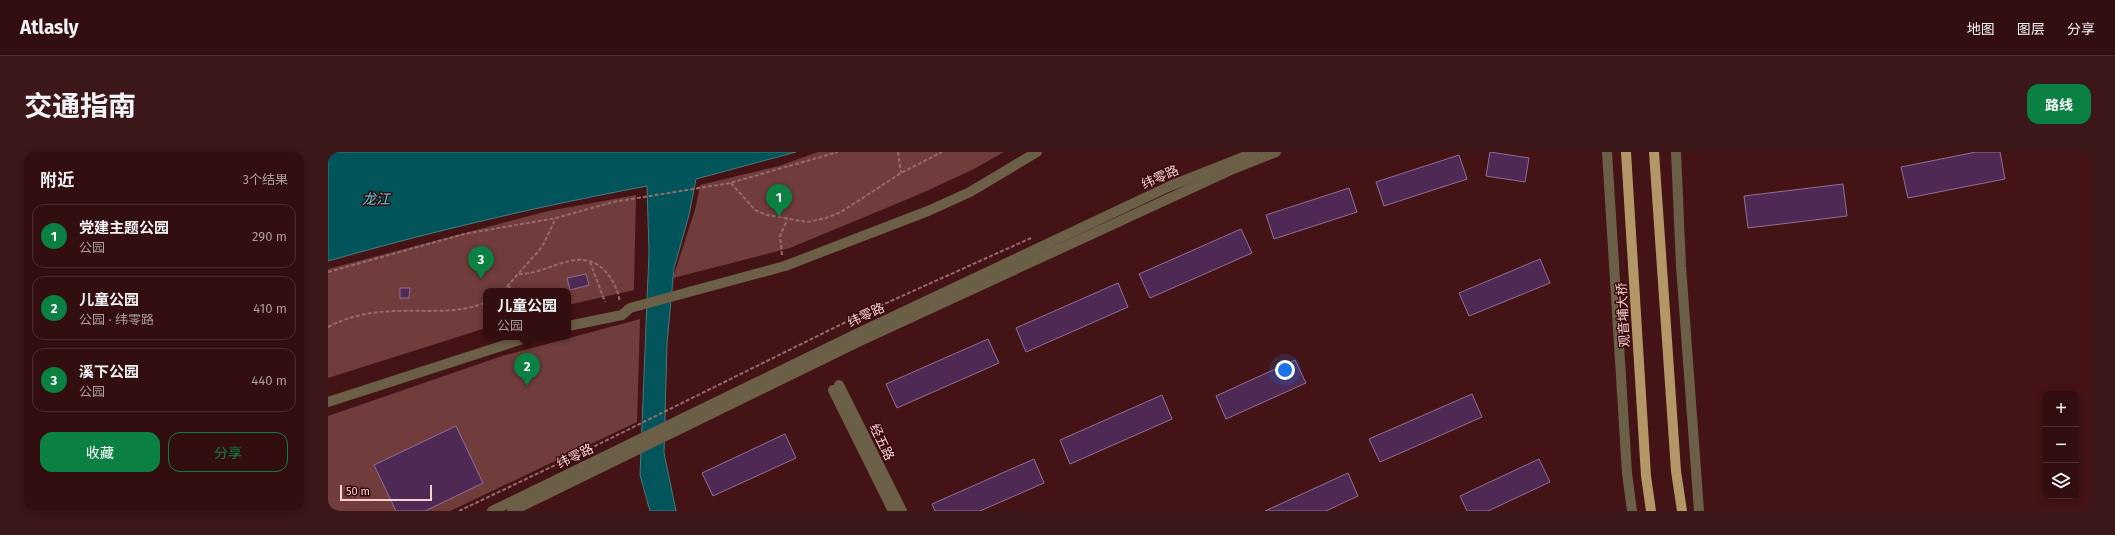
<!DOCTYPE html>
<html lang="zh">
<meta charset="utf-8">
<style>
body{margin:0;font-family:"Fira Sans","Noto Sans SC",sans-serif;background:#3b1719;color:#f1f3f6}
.controls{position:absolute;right:12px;bottom:12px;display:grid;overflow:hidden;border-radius:8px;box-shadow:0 2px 10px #0003}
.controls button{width:36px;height:36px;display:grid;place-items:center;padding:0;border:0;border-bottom:1px solid #4e2e30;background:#330e10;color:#f1f3f6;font:20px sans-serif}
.scale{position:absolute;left:12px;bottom:10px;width:92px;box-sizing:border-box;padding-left:4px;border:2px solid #f5d3d1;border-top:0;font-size:11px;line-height:14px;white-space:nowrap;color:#f5d3d1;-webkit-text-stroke:3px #39080c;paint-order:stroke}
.you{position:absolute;left:957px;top:218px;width:14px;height:14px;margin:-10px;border:3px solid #fff;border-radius:50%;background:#1a73e8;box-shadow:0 0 0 6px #1a73e833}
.badge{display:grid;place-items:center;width:26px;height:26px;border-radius:50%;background:#0b8043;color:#fff;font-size:13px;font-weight:700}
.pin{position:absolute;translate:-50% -33px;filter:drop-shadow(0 1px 2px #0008)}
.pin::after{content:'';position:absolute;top:21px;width:14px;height:12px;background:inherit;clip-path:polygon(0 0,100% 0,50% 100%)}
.popup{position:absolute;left:155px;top:136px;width:88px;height:52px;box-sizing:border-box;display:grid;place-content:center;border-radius:8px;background:#330e10;filter:drop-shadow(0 1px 3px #0005);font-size:13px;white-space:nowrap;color:#a99c9f}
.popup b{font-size:15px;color:#f1f3f6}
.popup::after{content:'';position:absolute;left:50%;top:100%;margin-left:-8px;border:8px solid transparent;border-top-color:#330e10}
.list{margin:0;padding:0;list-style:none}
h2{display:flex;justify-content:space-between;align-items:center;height:52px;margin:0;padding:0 16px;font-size:17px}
h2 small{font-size:13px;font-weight:400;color:#a99c9f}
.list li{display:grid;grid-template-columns:26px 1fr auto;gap:12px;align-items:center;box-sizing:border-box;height:64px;margin:0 8px 8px;padding:0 8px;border:1px solid #4e2e30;border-radius:12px}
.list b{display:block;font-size:15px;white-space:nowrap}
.list p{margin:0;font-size:13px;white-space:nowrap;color:#a99c9f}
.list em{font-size:13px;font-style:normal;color:#a99c9f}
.actions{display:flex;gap:8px;padding:12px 16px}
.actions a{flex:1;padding:9px 0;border:1px solid #0b8043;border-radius:12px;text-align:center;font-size:14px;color:#0b8043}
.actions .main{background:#0b8043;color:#fff}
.icon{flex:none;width:22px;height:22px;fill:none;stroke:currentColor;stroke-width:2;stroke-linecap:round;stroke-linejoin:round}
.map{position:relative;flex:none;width:1763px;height:359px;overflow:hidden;border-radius:12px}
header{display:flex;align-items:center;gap:24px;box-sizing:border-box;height:56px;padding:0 20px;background:#330e10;border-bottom:1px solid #4e2e30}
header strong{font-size:19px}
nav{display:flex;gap:22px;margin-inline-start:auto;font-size:14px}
.intro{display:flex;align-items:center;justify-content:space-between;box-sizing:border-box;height:96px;padding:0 24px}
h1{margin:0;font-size:28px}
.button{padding:10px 18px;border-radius:12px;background:#0b8043;color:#fff;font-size:14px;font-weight:700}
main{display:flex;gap:24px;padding:0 24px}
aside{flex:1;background:#330e10;border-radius:12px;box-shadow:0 2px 10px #0003}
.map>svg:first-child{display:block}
.green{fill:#703c3c}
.water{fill:#015459;stroke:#4a7a7d}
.building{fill:#4e2954;stroke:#926e98}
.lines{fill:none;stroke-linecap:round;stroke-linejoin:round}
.path{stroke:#956b6b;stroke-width:2;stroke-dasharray:4 2;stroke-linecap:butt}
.minor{stroke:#6c5f48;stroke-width:10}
.major{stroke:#b39767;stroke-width:10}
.labels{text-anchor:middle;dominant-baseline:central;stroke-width:3;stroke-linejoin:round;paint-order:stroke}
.street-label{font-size:13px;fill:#f5d3d1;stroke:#39080c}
.water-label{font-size:14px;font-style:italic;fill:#50d7e0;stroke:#39080c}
</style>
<header>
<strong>Atlasly</strong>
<nav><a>地图</a><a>图层</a><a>分享</a></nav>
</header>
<div class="intro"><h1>交通指南</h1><a class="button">路线</a></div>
<main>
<aside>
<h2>附近<small>3个结果</small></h2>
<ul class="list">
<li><span class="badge">1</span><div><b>党建主题公园</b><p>公园</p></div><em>290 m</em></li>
<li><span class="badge">2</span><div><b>儿童公园</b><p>公园 · 纬零路</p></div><em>410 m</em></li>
<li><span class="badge">3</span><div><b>溪下公园</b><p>公园</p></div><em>440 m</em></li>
</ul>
<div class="actions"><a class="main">收藏</a><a>分享</a></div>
</aside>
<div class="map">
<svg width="1763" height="359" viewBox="0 0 1763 359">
<rect width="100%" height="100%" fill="#441315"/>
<g class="green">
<polygon points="490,0 676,0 646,17 592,42 462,96 345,126 368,54 372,33 451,14"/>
<polygon points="308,43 306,138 240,153 240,139 158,139 158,176 0,226 0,117 220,59"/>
<polygon points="312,167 309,270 122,359 0,359 0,264 174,204"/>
</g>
<path class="water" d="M 0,0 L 468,0 L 368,27 L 361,63 L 346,116 L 339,191 L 336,301 L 348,359 L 322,359 L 312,323 L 321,100 L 319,34 C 212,54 105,79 0,109 Z"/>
<g class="building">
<polygon points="1162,0 1201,6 1197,30 1158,24"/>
<polygon points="1648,0 1672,0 1677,27 1580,46 1573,15"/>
<polygon points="1131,3 1139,27 1056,54 1048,30"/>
<polygon points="1515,32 1519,64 1420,76 1416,44"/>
<polygon points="1021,36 1029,60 946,87 938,63"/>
<polygon points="913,77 924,101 822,146 811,122"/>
<polygon points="1212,107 1222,131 1141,164 1131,141"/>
<polygon points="258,122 261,133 242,138 239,126"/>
<polygon points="790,131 800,155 698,200 688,176"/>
<polygon points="72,136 82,136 81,146 72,146"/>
<polygon points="660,187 671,211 569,256 558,232"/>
<polygon points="967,208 978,231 898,267 888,244"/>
<polygon points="1144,242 1154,265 1052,310 1041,287"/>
<polygon points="834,243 844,267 742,312 732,288"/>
<polygon points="128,274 155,331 97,359 68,359 46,313"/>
<polygon points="457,282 468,306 385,344 374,321"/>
<polygon points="706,307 716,331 652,359 607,359 604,352"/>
<polygon points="1211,307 1222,330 1160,359 1139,359 1132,344"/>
<polygon points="1020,321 1030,344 998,359 937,359"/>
</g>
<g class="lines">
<g class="path">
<polyline points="570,0 573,21"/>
<polyline points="403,31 427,58 439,63 479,70 498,66 513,60 573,21 614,0"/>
<polyline points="454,103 452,84 459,68"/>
<polyline points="262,110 277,150"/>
<polyline points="0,120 136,82 228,66 285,50 402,31 510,0"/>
<path d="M 191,122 C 211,122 227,111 247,108 C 273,105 288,128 292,150"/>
<polyline points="179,134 191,139"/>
<polyline points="175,139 214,95 228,66"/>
<path d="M 0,175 C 22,163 47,159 72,159 C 100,158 132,162 158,150"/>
<polyline points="131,359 263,296 534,162 703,86"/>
</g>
<g class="minor">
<polyline points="1279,0 1299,321 1304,359"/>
<polyline points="1348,0 1353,114 1371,359"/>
<polyline points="240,174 294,163 302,156 457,114 600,59 642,40 709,0"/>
<polyline points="511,233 574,359"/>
<polyline points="505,238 565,359"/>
<polyline points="0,250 201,185"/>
<polyline points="164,359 526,183 842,34 928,0"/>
<polyline points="184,359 530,190 905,17 948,0"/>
</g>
<g class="major">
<polyline points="1298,0 1318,324 1323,359"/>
<polyline points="1326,0 1348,319 1354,359"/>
</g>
</g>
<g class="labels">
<g class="street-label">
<text transform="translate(832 25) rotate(-24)">纬零路</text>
<text transform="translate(538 163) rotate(-25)">纬零路</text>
<text transform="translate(1295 163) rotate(-93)">观音埔大桥</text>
<text transform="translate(554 290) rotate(64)">经五路</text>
<text transform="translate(247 304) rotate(-26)">纬零路</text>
</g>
<g class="water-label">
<text x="48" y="47">龙江</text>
</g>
</g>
</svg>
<div class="controls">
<button>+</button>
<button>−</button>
<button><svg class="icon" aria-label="layers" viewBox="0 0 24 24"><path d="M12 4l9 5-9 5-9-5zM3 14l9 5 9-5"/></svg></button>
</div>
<div class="scale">50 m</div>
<div class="you"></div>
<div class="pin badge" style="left:451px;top:65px">1</div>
<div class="pin badge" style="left:199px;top:234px">2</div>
<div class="popup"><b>儿童公园</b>公园</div>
<div class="pin badge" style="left:153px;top:127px">3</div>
</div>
</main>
